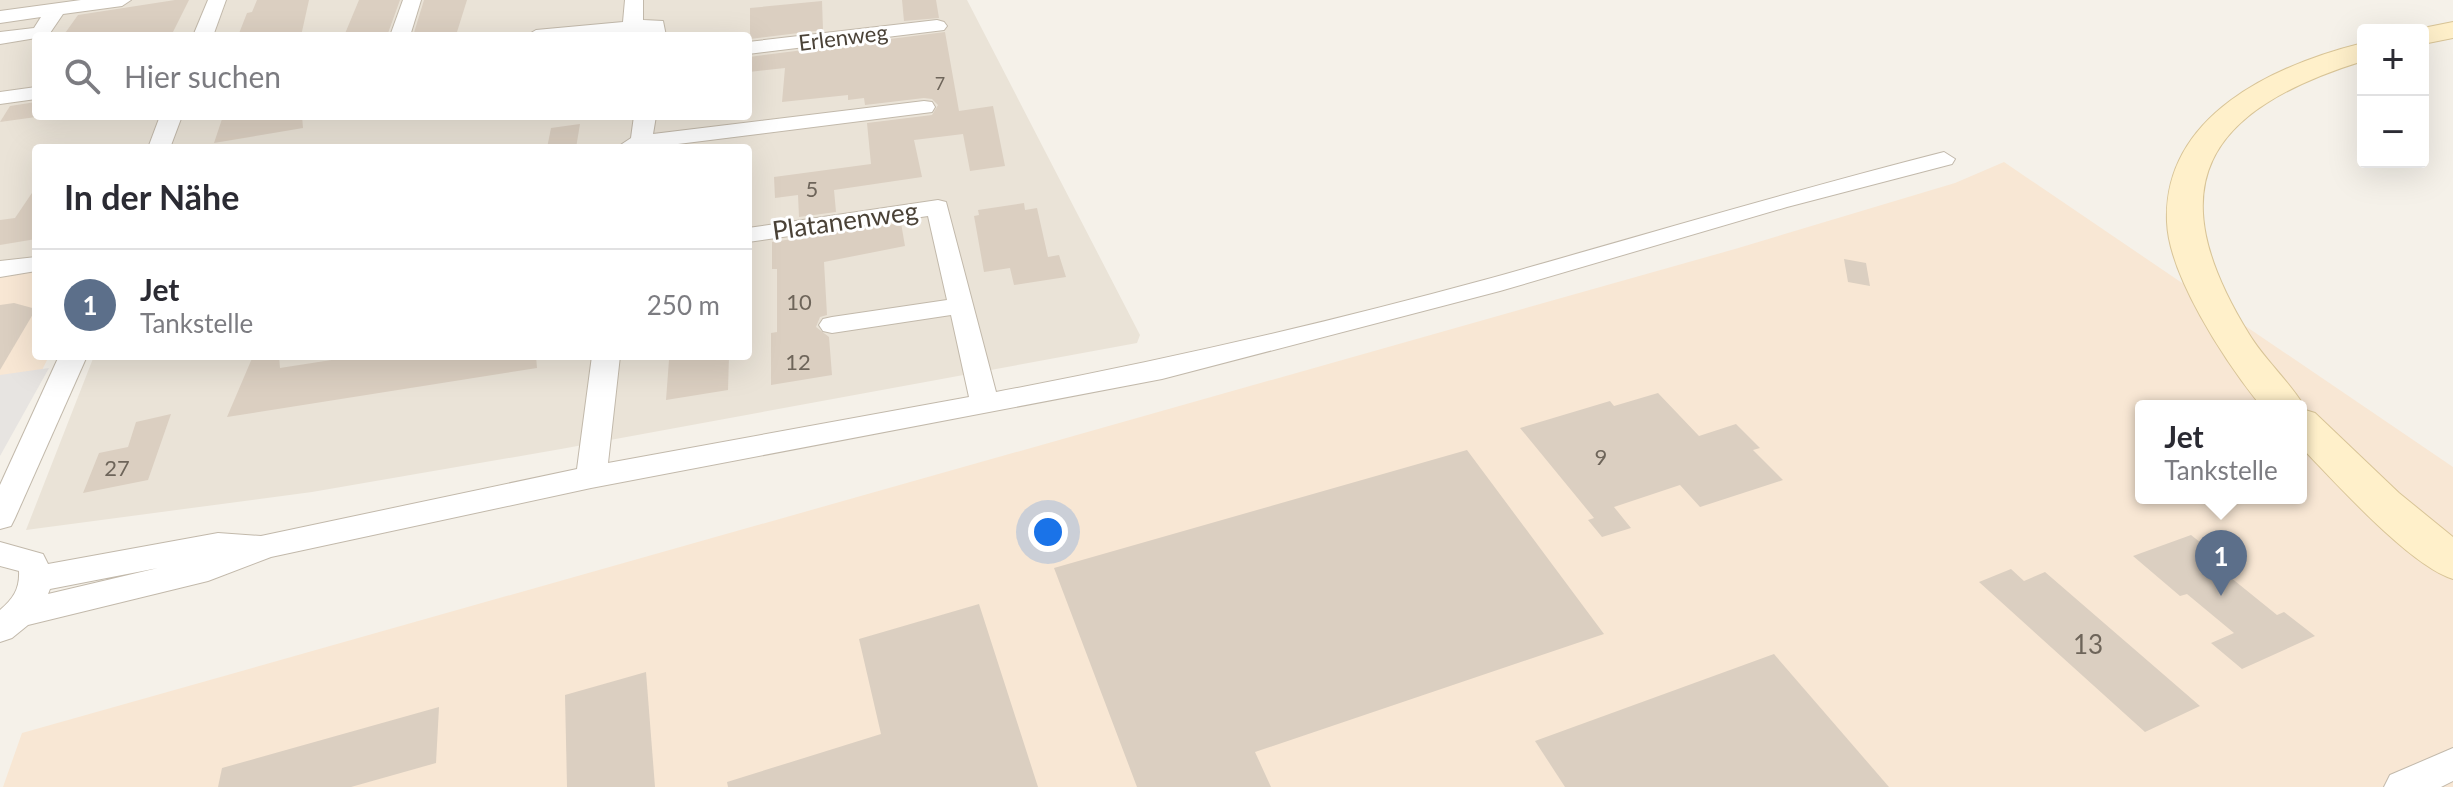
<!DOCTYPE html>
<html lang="de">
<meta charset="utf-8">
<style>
body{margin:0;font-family:Lato,sans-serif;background:#f2f2f3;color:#2b2b33}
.controls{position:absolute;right:24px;top:24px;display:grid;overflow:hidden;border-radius:8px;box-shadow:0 8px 32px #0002}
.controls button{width:72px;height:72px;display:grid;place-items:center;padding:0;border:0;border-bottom:2px solid #e1e1e2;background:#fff;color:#2b2b33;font:40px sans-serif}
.you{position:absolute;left:1048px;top:532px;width:28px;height:28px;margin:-20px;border:6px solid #fff;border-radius:50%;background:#1a73e8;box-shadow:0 0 0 12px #1a73e833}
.badge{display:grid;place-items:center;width:52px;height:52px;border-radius:50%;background:#db2777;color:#fff;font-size:26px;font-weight:700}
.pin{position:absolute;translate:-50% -66px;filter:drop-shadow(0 2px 4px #0008)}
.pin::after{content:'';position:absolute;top:42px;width:28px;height:24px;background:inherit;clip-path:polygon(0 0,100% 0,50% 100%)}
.popup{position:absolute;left:2135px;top:400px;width:172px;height:104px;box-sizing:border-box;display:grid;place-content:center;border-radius:8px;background:#fff;filter:drop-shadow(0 2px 6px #0005);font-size:26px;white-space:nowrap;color:#7c7c81}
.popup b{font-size:30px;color:#2b2b33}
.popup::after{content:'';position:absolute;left:50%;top:100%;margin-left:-16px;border:16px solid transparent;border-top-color:#fff}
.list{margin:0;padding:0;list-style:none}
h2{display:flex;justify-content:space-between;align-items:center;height:104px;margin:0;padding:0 32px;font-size:34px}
h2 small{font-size:26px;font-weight:400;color:#7c7c81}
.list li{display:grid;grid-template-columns:52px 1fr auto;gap:24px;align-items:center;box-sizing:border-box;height:112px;padding:0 32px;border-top:2px solid #e1e1e2}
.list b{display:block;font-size:30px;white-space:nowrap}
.list p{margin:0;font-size:26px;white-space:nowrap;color:#7c7c81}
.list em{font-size:26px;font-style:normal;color:#7c7c81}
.icon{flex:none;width:44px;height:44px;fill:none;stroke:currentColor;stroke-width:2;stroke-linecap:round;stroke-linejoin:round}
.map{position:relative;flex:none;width:2453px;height:787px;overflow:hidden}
.search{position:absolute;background:#fff;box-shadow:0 8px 32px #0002;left:32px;top:32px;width:720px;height:88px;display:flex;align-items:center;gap:20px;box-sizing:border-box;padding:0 28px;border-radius:8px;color:#7c7c81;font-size:30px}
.panel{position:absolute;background:#fff;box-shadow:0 8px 32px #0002;left:32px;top:144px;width:720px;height:216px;border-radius:8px}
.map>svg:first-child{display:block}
.residential{fill:#eae3d7;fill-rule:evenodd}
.commercial{fill:#f8e7d4;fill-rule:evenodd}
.parking{fill:#e7e4e1}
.building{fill:#dbcfc1}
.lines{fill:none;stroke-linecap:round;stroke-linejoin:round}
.minor-casing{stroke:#c2b9ab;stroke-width:2}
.secondary-casing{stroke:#d8c497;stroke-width:2}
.minor{fill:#fff;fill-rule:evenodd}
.secondary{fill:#fff0ca;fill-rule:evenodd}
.labels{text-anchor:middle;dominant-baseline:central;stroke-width:6;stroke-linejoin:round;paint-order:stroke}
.far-number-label{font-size:18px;fill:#6e655a}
.far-street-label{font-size:22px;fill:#4a4237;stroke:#fff}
.number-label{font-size:22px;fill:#6e655a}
.street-label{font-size:26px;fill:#4a4237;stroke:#fff}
.near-number-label{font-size:26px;fill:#6e655a}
</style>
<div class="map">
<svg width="2453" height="787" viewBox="0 0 2453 787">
<rect width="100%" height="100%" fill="#f5f1e9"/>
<path class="residential" d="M 0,0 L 967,0 L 1140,335 L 1137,343 L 561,449 L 312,492 L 26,530 L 94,356 L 748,356 L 748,148 L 36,148 L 36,256 L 0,262 ZM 36,36 L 748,36 L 748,116 L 36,116 Z"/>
<g class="commercial">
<path d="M 2004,162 L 2453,467 L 2453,787 L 3,787 L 22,733 L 1735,249 L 1955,183 ZM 2141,406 L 2301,406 L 2301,498 L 2141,498 Z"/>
<polygon points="36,269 36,356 49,356 0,455 0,274"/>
</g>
<polygon class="parking" points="49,368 0,456 0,375"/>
<g class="building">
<polygon points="175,0 189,0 171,36 63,36 78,15"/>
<polygon points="257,0 309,0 301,36 238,36 247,13 252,12"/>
<polygon points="359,0 400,0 387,36 344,36"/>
<polygon points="424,0 467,0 457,32 413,36"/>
<polygon points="902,0 936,0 939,18 904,21"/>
<polygon points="822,1 823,30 750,39 750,8"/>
<polygon points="945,32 959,111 993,106 1005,166 970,171 963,134 914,140 922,177 834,190 836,212 799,217 798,195 775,198 774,177 871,164 867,123 932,115 938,105 932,99 924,98 865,105 864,98 848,100 848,95 782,102 785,68 749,72 749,57"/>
<polygon points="36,102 36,117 0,122 10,106"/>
<polygon points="223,116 302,116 303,128 214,143"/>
<polygon points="580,124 576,148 547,148 551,128"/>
<polygon points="36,187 36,239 0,245 0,220 15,218"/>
<polygon points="1024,203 1025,210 1037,208 1048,257 1059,255 1066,277 1014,285 1010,268 984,272 974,216 979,215 978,210"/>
<polygon points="901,223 905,246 824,262 827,315 820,317 816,327 829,337 832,375 771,385 771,333 777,332 777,269 772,269 772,242"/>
<polygon points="1844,259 1866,263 1870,286 1848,282"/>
<polygon points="14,303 36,309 0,370 0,305"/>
<polygon points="253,356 279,356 280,368 357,356 536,356 537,368 227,417"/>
<polygon points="695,356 729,356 728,390 666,400 669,360"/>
<polygon points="1658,393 1699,436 1736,424 1760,448 1753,450 1783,480 1700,507 1680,485 1614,507 1631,528 1602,537 1588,520 1594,518 1520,428 1610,401 1614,406"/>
<polygon points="171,414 148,480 83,493 99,453 128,447 136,422"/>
<polygon points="1467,450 1604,634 1255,752 1271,787 1137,787 1054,568"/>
<polygon points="2191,535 2240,574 2230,577 2277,615 2284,612 2315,636 2242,669 2211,643 2234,633 2187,594 2180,596 2133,556"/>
<polygon points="2011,569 2024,581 2045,572 2200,706 2145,732 1979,582"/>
<polygon points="979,604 1038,787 728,787 727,782 881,734 859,639"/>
<polygon points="1774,654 1889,787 1565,787 1535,741"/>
<polygon points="646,672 655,787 567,787 565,695"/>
<polygon points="439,707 436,763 351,787 218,787 222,768"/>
</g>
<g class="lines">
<defs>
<g id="minor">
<polygon points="81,0 131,0 122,6 63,14 48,36 0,44 0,32 34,28 41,17 0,23 0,11"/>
<polygon points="208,0 226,0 213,36 193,36"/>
<polygon points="403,0 421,0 410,36 390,36"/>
<polygon points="625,0 643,0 643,20 663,21 666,36 646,36 646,32 526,36 536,30 623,22"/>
<polygon points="937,20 944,22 947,26 944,30 748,54 748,42"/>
<polygon points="36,87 36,99 0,104 0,92"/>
<polygon points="924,101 932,102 935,107 932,112 646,148 616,148 631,138 634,116 656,116 653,134"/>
<polygon points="160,116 182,116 170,148 148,148"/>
<path d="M 1944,152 L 1955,159 L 1952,164 L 1787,207 L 1500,291 L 1162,379 L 591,488 L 271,557 L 208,581 L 28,625 L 12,638 L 0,642 L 0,610 C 13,599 20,589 19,571 L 0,566 L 0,542 L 43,554 L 48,564 L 218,533 L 261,536 L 577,469 L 592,356 L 620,356 L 608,463 L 969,397 L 951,315 L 832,333 L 823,331 L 819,325 L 823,319 L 832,317 L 947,300 L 928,216 L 748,242 L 748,228 L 938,200 L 946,202 L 996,392 C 1160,361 1323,324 1484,280 C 1638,237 1790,191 1944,152 ZM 158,568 L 48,594 L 50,589 Z"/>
<polygon points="36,257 36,271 0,277 0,261"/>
<polygon points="59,356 87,356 15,518 11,526 0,529 0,485"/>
<polygon points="2453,748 2453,781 2441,787 2384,787 2390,775"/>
</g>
<g id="secondary">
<polygon points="2453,22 2453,38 2423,44 2423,30 2413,30"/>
<path d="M 2363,43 L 2363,61 C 2206,110 2157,185 2249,334 C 2265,360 2288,380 2304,406 L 2302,409 L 2315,413 L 2399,493 L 2453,537 L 2453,579 C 2410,566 2335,482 2301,447 L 2301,406 L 2261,406 L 2257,401 C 2224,359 2169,276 2167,222 C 2163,115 2275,65 2363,43 Z"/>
</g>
</defs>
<use href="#minor" class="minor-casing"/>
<use href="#secondary" class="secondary-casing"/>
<use href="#minor" class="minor"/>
<use href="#secondary" class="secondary"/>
</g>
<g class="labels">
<g class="far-number-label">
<text x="940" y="83">7</text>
</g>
<g class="far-street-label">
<text transform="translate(843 37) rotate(-7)">Erlenweg</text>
</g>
<g class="number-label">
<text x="812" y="188">5</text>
<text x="799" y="301">10</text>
<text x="798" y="361">12</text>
<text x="1601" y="456">9</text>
<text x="117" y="467">27</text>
</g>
<g class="street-label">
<text transform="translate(845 220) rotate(-8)">Platanenweg</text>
</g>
<g class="near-number-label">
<text x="2088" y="644">13</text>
</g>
</g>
</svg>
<div class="controls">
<button>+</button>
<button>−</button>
</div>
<div class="you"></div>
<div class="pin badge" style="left:2221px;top:596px;background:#5c6f8a">1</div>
<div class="popup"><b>Jet</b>Tankstelle</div>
<div class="search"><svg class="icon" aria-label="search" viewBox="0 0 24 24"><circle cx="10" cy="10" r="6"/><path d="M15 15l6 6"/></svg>Hier suchen</div>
<section class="panel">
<h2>In der Nähe<small></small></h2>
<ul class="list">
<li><span class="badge" style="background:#5c6f8a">1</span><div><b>Jet</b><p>Tankstelle</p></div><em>250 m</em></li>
</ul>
</section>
</div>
